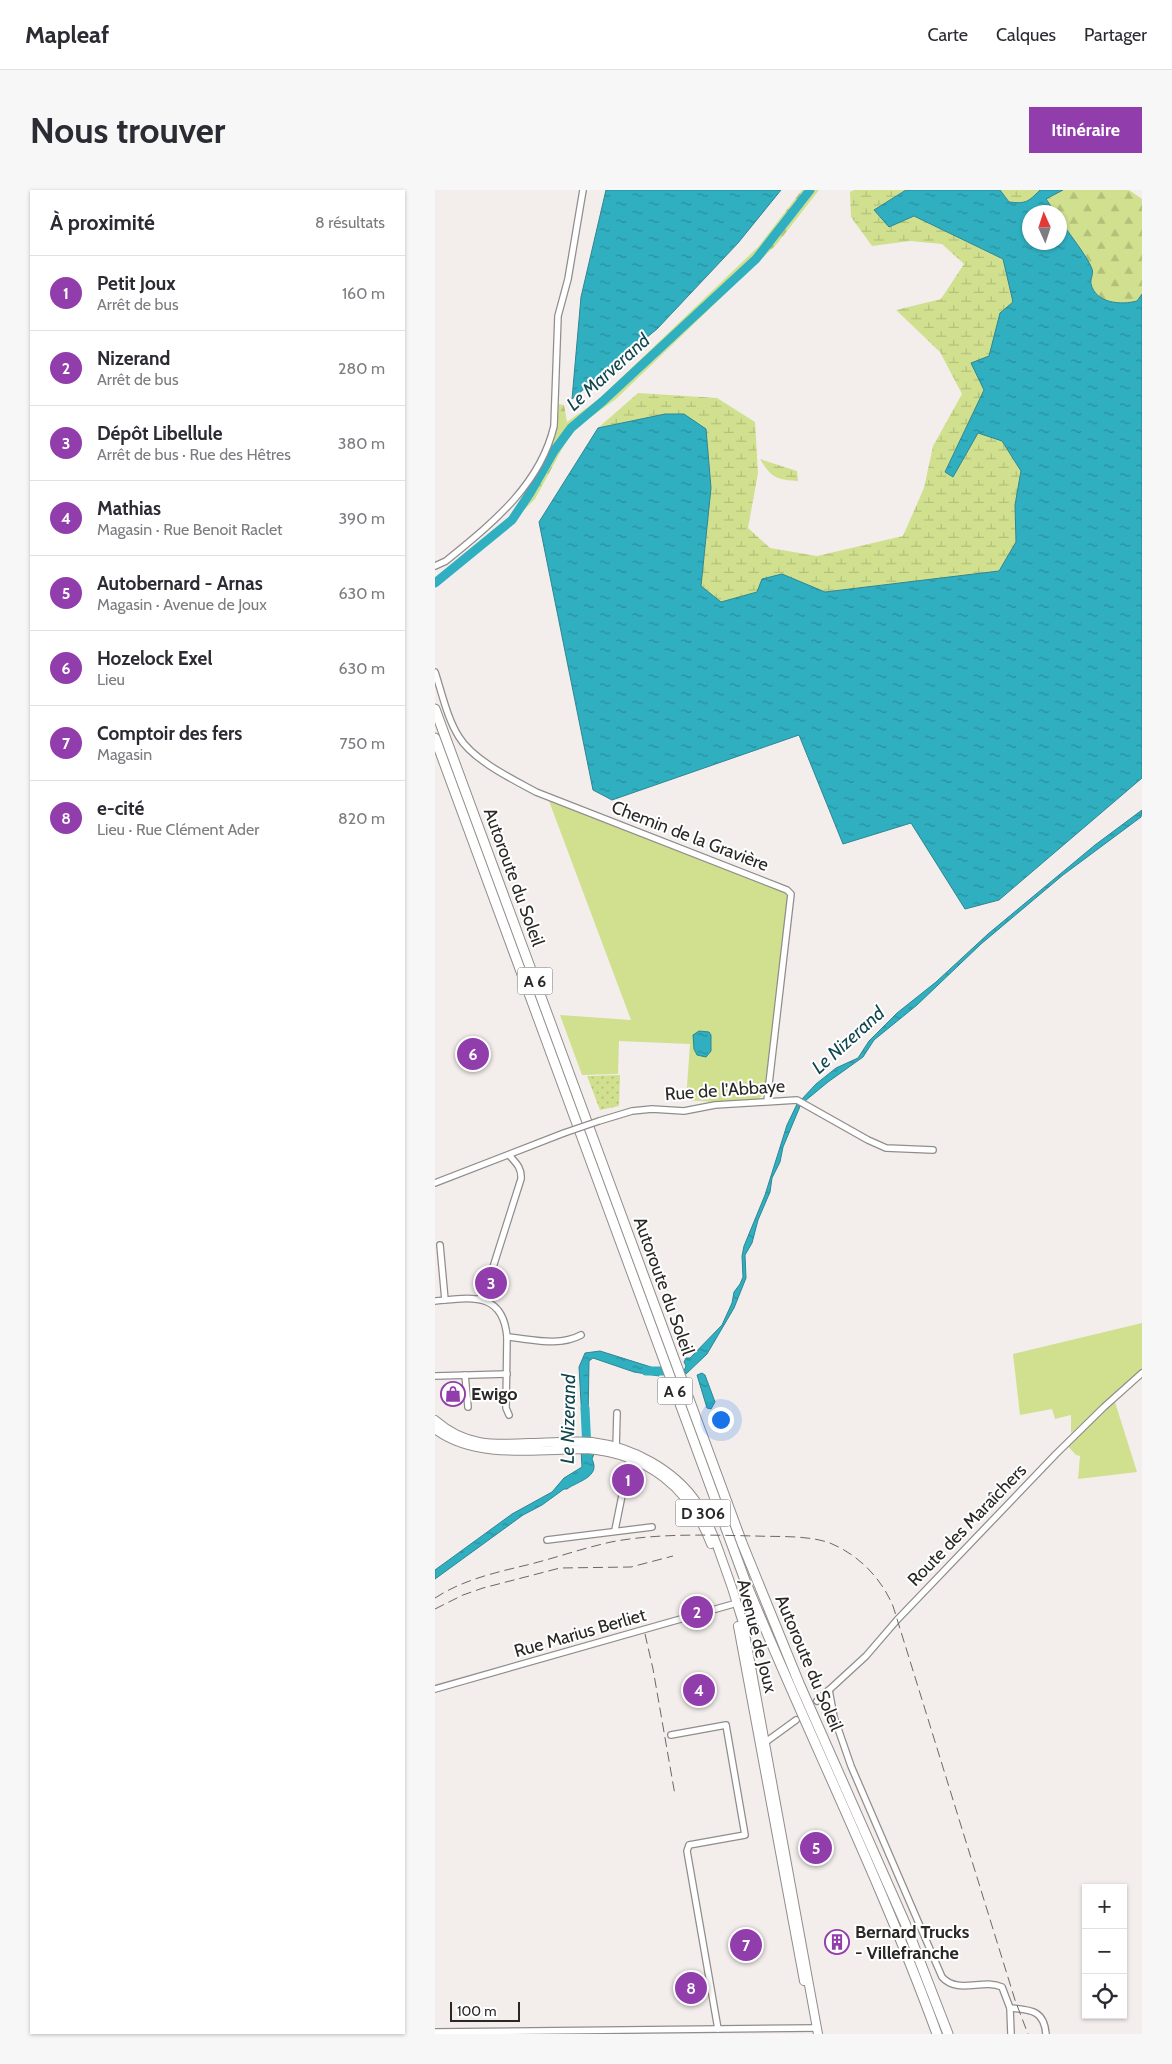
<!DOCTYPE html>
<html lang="fr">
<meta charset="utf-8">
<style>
body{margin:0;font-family:Cabin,sans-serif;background:#f7f7f7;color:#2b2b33}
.controls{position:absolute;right:15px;bottom:15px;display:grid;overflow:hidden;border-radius:0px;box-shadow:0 1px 4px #0004}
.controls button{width:45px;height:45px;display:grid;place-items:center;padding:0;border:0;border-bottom:1px solid #e1e1e2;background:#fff;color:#2b2b33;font:25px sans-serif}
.compass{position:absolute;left:587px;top:15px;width:45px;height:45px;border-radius:50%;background:#fff;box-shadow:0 1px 4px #0004;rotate:357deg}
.scale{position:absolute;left:15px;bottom:12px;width:70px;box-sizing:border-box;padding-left:5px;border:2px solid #2a2827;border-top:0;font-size:14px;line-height:18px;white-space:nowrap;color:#2a2827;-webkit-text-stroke:4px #fff;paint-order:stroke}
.you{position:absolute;left:285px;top:1229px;width:18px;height:18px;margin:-12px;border:4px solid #fff;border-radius:50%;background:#1a73e8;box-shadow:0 0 0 8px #1a73e833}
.badge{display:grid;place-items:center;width:32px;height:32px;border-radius:50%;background:#913eac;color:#fff;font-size:16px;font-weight:700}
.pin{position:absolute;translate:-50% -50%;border:2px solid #fff;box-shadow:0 1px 5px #0006}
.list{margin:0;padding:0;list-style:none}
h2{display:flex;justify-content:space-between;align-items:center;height:65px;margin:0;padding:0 20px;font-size:21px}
h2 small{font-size:16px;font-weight:400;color:#7c7c81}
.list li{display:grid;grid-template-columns:32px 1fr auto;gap:15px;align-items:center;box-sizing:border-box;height:75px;padding:0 20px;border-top:1px solid #e1e1e2}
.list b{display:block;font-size:19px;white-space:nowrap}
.list p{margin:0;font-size:16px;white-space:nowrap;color:#7c7c81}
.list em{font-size:16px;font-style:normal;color:#7c7c81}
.icon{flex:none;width:28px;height:28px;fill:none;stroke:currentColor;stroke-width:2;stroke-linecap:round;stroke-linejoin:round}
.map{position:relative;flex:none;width:707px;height:1844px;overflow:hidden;border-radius:0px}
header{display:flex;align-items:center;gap:30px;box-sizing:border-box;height:70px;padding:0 25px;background:#fff;border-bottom:1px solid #e1e1e2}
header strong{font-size:24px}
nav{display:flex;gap:28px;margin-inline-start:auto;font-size:18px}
.intro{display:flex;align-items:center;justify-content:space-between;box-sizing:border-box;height:120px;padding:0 30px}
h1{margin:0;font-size:35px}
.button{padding:12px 22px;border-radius:0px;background:#913eac;color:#fff;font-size:18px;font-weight:700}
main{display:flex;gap:30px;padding:0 30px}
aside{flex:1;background:#fff;border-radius:0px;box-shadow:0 1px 4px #0004}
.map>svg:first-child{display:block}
.grass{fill:#d0e08e}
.forest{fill:url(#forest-firs)}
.wetland{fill:url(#wetland-marsh)}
.garden{fill:url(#garden-dots)}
.water{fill:url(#water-ripples);stroke:#2e8692}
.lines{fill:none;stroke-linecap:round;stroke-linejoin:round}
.river{stroke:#30afc0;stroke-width:9}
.minor-casing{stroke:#918d8b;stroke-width:8}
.major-casing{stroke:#918d8b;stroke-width:10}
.highway-casing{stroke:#918d8b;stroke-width:11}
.minor{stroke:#fff;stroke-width:5.5}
.major{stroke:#fff;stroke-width:8}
.highway{stroke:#fff;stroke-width:9}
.rail{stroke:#6a6766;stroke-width:1;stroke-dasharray:10 5;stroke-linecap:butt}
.minor-bridge-casing{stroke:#918d8b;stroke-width:8;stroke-linecap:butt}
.minor-bridge{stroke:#fff;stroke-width:5.5}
.labels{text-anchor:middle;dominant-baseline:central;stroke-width:4;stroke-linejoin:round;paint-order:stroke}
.shield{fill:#fff;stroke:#6a6868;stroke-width:1}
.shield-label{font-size:16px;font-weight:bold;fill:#2a2827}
.street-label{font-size:18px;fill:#2a2827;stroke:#fff}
.poi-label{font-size:18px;font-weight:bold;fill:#2a2827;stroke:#fff;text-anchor:start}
.water-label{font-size:19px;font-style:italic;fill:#10464e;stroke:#fff}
</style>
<header>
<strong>Mapleaf</strong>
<nav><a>Carte</a><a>Calques</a><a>Partager</a></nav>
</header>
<div class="intro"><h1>Nous trouver</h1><a class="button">Itinéraire</a></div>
<main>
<aside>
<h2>À proximité<small>8 résultats</small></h2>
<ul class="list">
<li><span class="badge">1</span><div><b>Petit Joux</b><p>Arrêt de bus</p></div><em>160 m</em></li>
<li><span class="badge">2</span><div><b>Nizerand</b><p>Arrêt de bus</p></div><em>280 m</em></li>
<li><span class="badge">3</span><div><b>Dépôt Libellule</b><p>Arrêt de bus · Rue des Hêtres</p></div><em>380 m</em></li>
<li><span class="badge">4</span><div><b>Mathias</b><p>Magasin · Rue Benoit Raclet</p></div><em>390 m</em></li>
<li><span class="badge">5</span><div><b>Autobernard - Arnas</b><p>Magasin · Avenue de Joux</p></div><em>630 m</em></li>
<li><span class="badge">6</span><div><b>Hozelock Exel</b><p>Lieu</p></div><em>630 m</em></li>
<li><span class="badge">7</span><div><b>Comptoir des fers</b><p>Magasin</p></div><em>750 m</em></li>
<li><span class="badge">8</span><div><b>e-cité</b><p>Lieu · Rue Clément Ader</p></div><em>820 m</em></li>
</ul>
</aside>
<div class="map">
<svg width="707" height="1844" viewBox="0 0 707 1844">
<defs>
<pattern id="forest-firs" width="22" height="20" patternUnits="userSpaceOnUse" patternTransform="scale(1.25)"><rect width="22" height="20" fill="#d0e08e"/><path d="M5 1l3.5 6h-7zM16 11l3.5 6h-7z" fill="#b3c07a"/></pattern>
<pattern id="wetland-marsh" width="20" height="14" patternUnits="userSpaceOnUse" patternTransform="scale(1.25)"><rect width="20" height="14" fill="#d0e08e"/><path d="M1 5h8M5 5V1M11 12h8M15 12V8" fill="none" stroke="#b3c07a"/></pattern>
<pattern id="garden-dots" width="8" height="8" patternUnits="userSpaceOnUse" patternTransform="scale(1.25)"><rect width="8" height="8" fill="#d0e08e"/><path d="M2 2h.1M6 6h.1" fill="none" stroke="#b3c07a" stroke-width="1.8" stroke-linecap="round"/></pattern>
<pattern id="water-ripples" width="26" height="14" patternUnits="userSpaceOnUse" patternTransform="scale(1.25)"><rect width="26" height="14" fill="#30afc0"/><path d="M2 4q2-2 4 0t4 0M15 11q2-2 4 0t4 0" fill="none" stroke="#298e9c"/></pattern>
</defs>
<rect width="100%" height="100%" fill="#f3eeec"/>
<g class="grass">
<polygon points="114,611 353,704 329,904 322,910 279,912 251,910 255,854 184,851 183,884 147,885 125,825 196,830"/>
<polygon points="707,1133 707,1180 636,1243 636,1225 620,1229 617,1219 585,1225 578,1164"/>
<polygon points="680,1212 702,1282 643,1289 645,1266 641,1265 632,1255"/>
</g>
<g class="forest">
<polygon points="367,0 384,0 341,55 181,209 146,234 133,248 100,309 87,322 89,303 119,249 124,214 129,215 132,232 164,209 323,57"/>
<path d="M 628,0 L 694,0 L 707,9 L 707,104 L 702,111 C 687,115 661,114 656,94 C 655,89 658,83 657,79 C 653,68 632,41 625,30 L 624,22 L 620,22 L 610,9 Z"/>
</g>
<g class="wetland">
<polygon points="419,0 471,0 439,20 479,25 568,69 578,112 565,123 554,166 549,200 510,282 518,287 543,243 567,251 586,281 580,315 581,352 564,381 390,402 347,384 322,402 286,412 266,396 276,298 249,224 230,224 163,238 203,203 282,208 320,232 323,283 313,338 335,358 382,366 468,346 489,298 498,256 527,204 505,162 461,120 506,109 529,74 507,54 475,51 437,56 416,27 415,2"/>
<path d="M 565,0 L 605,0 C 593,12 591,14 574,12 Z"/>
<path d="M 325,269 L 362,281 L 363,291 C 342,290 336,288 325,269 Z"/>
</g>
<polygon class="garden" points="185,885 184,916 165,920 152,886"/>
<g class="water">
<polygon points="171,0 346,0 303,53 222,139 137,209 146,107"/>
<path d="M 471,0 L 565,0 L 574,12 C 591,14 593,12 605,0 L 628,0 L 611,9 L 620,22 L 594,22 L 594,52 L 624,52 L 625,30 C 632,41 653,67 657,79 C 659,83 655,89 656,94 C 661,114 687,115 702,111 L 707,104 L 707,588 L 564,710 L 530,719 L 476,633 L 408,654 L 364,545 L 177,610 L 158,600 L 104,332 L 163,238 L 230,224 L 249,224 L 271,239 L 276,298 L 266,396 L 286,412 L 322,402 L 327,389 L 347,384 L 390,402 L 564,381 L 581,352 L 580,315 L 586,281 L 567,251 L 543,243 L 518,287 L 510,282 L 549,200 L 536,173 L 554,166 L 565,123 L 578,112 L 568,69 L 479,26 L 454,37 L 439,20 Z"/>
<polygon points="707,620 706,627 628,685 546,754 482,815 439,850 428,867 393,892 370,911 366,910 381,894 401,878 423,868 434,851 462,823 501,792 553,744 660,655"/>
<polygon points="264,841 274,842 276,845 276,861 271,867 262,865 259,859 258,845"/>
<polygon points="363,912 366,914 348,957 345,972 337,988 335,1002 323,1030 317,1053 310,1065 311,1088 299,1118 272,1164 251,1184 249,1181 251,1176 249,1172 251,1168 255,1168 287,1135 297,1113 299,1102 305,1094 308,1087 307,1066 309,1056 330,1005 352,935"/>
<polygon points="165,1161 216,1177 222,1181 224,1186 199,1182 158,1168 154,1171 153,1230 147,1230 144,1177 150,1163"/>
<polygon points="267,1183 270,1185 280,1212 276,1219 272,1218 262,1185"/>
<path d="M 155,1259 L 159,1264 L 157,1269 C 166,1287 143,1291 132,1299 L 129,1299 L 107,1315 L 88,1325 L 0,1389 L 0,1380 L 77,1324 L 117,1302 L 129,1288 L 147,1277 L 146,1260 Z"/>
</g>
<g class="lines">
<g class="river">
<polyline points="0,393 77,330 95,303 119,261 136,238 168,211 321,69 375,0"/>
<polyline points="211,1181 229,1181"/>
<polyline points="150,1218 152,1260"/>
</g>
<defs>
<g id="minor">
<path d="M 0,376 L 11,371 C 56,334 105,296 119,236 L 123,126 L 133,89 L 148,0"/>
<path d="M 0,482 C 7,503 12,528 24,547 C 38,570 77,589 101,602 L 352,700 L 356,704 L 332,911"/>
<polyline points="164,931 197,921 217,919 249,921 280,915 362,910 433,950 451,958 498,960"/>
<polyline points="0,993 129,943"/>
<polyline points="5,1055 10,1110"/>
<path d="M 45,1108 L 52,1096 L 86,989 C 87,978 81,973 74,965"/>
<path d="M 0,1111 C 34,1108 68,1100 72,1147 L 71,1218 L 74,1225"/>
<path d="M 72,1147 C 96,1149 124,1157 146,1145"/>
<polyline points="30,1185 33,1217"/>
<polyline points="0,1186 72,1184"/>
<polyline points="181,1259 182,1223"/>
<polyline points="180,1340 195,1266"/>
<polyline points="112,1350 217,1337"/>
<polyline points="0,1499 302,1413"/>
<path d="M 394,1500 L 399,1527 L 416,1576 L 507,1787 C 523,1805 548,1788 567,1797 L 575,1818 L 576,1844"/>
<polyline points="382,1511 431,1466 462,1430 621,1264 669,1217 707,1183"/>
<polyline points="236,1545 291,1535 310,1645 254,1655 252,1661 283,1839"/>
<polyline points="328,1554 361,1530"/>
<path d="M 575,1818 C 596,1820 609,1820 611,1844"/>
<polyline points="0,1842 382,1838"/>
</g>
<g id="major">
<path d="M 0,1230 C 31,1257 59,1255 96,1253 C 116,1253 137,1250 157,1252 C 197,1257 239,1279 262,1313 C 272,1327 278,1345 284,1361 C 293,1385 301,1409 308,1433 L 383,1844"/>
<path d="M 0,1239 C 40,1270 104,1259 152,1259 C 212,1264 255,1298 276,1354"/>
<polyline points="303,1436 369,1791"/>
</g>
<g id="highway">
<polyline points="0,519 307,1353 364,1493 470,1733 513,1844"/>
<path d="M 0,548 L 311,1393 C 373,1544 446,1690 502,1844"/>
</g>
</defs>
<use href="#minor" class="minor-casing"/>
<use href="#major" class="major-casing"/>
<use href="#highway" class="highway-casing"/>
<use href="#minor" class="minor"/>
<use href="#major" class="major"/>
<use href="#highway" class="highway"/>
<g class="rail">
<path d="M 0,1408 C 29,1389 63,1382 96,1374 C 123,1367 149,1358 176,1352 C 223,1343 273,1345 320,1346 C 345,1347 372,1345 395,1353 C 424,1365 446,1388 458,1416 L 580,1810 L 593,1844"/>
<polyline points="0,1419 28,1405 48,1398 125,1378 196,1377 238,1366"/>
<polyline points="210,1444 218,1479 240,1605"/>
</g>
<defs>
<polyline id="minor-bridge" points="129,943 164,931"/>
</defs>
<use href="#minor-bridge" class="minor-bridge-casing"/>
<use href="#minor-bridge" class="minor-bridge"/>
</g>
<defs>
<symbol id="shop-ring" viewBox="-11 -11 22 22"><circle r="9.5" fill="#fff" stroke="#913eac" stroke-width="1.5"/><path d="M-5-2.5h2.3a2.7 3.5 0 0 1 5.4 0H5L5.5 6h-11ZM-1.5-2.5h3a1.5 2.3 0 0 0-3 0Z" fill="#913eac"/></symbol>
<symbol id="building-ring" viewBox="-11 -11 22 22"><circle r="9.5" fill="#fff" stroke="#913eac" stroke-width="1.5"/><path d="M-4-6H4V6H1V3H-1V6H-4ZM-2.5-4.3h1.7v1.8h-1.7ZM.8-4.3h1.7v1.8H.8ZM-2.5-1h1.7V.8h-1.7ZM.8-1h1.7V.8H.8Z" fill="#913eac"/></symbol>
</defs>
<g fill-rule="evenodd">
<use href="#shop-ring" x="4" y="1190" width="28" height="28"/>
<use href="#building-ring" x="388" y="1738" width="28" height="28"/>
</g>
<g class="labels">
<g class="shield">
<rect x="82.5" y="777.5" width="35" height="27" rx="4"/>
<rect x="222.5" y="1187.5" width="35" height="27" rx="4"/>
<rect x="240.5" y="1309.5" width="55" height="27" rx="4"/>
</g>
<g class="shield-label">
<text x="100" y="791">A 6</text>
<text x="240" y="1201">A 6</text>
<text x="268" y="1323">D 306</text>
</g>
<g class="street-label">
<text transform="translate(255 646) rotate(21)">Chemin de la Gravière</text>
<text transform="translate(79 687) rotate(70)">Autoroute du Soleil</text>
<text transform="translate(290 900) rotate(-4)">Rue de l'Abbaye</text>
<text transform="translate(229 1096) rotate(70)">Autoroute du Soleil</text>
<text transform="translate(532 1335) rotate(-46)">Route des Maraîchers</text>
<text transform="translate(145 1443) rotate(-16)">Rue Marius Berliet</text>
<text transform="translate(322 1446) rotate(76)">Avenue de Joux</text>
<text transform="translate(374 1473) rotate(67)">Autoroute du Soleil</text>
</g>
<g class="poi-label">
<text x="36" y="1204">Ewigo</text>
<text x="420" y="1742">Bernard Trucks<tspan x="420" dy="21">- Villefranche</tspan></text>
</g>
<g class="water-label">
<text transform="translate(173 182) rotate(-42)">Le Marverand</text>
<text transform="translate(413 850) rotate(-42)">Le Nizerand</text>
<text transform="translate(133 1229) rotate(-89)">Le Nizerand</text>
</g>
</g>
</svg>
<div class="controls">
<button>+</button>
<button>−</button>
<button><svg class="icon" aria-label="locate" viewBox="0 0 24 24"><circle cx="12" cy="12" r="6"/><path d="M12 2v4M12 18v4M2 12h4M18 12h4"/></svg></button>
</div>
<svg class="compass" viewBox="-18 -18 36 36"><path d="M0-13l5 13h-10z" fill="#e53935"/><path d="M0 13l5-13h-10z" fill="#7c7c81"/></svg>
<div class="scale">100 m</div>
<div class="you"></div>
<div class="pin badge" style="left:193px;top:1290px">1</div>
<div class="pin badge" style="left:262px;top:1422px">2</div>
<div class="pin badge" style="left:56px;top:1093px">3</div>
<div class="pin badge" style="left:264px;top:1500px">4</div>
<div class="pin badge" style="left:381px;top:1658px">5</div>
<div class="pin badge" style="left:38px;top:864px">6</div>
<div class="pin badge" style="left:311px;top:1755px">7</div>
<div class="pin badge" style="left:256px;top:1798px">8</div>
</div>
</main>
